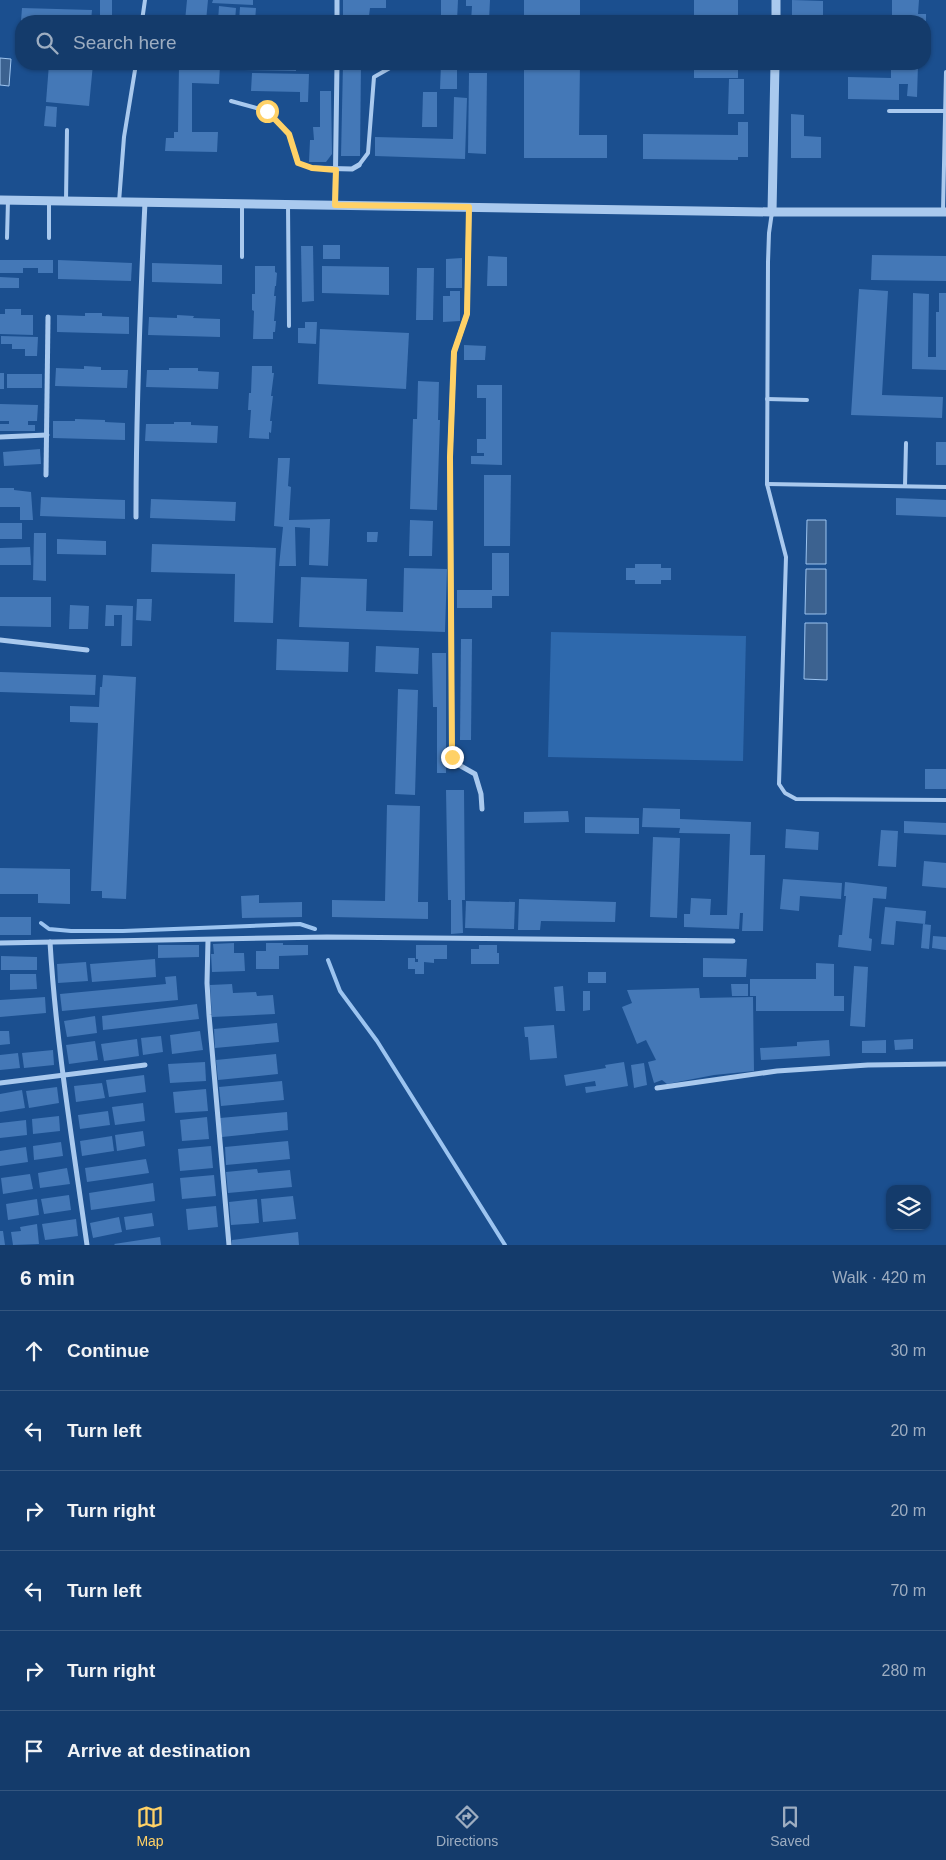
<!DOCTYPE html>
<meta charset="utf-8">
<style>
body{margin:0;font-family:Arial,sans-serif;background:#1d4271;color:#f1f3f6}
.controls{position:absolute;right:15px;bottom:15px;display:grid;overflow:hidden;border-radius:10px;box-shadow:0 1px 4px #0004}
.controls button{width:45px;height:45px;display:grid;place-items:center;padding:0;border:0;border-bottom:1px solid #33557e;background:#143b6b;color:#f1f3f6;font:25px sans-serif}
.stop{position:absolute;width:15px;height:15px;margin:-11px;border:4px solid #ffd166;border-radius:50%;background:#fff}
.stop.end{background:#ffd166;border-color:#fff;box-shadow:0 1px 5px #0008}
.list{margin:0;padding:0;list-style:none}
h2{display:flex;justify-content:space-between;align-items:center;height:65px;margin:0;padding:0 20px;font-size:21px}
h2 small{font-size:16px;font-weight:400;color:#9dadc1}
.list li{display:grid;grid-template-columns:32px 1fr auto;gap:15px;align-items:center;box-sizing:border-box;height:80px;padding:0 20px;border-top:1px solid #33557e}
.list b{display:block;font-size:19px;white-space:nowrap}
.list em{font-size:16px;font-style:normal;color:#9dadc1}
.icon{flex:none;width:28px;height:28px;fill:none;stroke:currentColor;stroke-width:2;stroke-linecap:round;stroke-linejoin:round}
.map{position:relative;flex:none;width:946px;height:1245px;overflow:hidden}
.search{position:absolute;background:#143b6b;box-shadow:0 1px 4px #0004;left:15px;right:15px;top:15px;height:55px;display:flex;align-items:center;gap:12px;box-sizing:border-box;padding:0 18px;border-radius:20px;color:#9dadc1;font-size:19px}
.sheet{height:545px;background:#143b6b}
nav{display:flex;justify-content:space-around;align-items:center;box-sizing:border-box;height:70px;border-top:1px solid #33557e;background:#143b6b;font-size:14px;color:#9dadc1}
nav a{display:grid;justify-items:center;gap:2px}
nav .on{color:#ffd166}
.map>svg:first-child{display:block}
.green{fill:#2e69ad}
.water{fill:#3c6290;stroke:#9cc4f0}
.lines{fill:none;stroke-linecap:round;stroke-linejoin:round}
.stream{stroke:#9cc4f0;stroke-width:4}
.building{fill:#4478b7}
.service{stroke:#a9c9ee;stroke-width:4}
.minor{stroke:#a9c9ee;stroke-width:5}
.tertiary{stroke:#a9c9ee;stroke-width:9}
.route{stroke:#ffd166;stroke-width:6}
</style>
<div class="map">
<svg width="946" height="1245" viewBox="0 0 946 1245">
<rect width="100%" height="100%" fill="#1b4f8f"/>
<polygon class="green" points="551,632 746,636 743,761 548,757"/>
<g class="water">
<polygon points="0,58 11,59 9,86 0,85"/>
<polygon points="807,520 826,520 826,564 806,564"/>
<polygon points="806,569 826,569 826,614 805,614"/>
<polygon points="805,623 827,623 827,680 804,679"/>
</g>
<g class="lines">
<g class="stream">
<polyline points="41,923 49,929 71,931 123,931 300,924 315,929"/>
<polyline points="328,960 340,991 377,1041 505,1245"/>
</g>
</g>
<g class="building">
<rect x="100" y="0" width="12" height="21"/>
<polygon points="187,0 208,0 206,21 185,21"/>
<polygon points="213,0 253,0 253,5 212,3"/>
<polygon points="343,0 386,0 386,8 370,8 369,16 362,16 362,21 343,21"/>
<polygon points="441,0 458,0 457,21 441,21"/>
<polygon points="466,0 490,0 489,21 471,21 472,6 466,6"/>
<rect x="524" y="0" width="56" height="21"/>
<rect x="694" y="0" width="44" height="21"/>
<polygon points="792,0 823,1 823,19 792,18"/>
<polygon points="892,0 919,0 918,14 926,14 926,21 892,21"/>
<polygon points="219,6 236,8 235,21 218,21"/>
<polygon points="240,7 256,8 255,21 239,21"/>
<polygon points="22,8 92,10 91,21 21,21"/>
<rect x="258" y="16" width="9" height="5"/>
<polygon points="271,17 318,18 318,21 271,21"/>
<rect x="320" y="17" width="10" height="4"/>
<polygon points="166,18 182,20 182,21 166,21"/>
<polygon points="49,64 93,64 89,106 46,102"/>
<polygon points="244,64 296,64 296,71 244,70"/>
<polygon points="343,64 361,64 360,156 341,156"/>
<polygon points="441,64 457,64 457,89 440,89"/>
<polygon points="524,64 580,64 579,135 607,135 607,158 524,158"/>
<rect x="694" y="64" width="44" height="14"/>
<polygon points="891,64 918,64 917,97 907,96 908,84 899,84 899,100 848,99 848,77 891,78"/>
<polygon points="179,65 220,66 219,84 192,83 192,132 218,132 217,152 165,151 166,138 174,138 174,132 178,132"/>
<polygon points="252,73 309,74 308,102 300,102 300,92 251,91"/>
<polygon points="469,73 487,73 486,154 468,153"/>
<polygon points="729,79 744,79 744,114 728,114"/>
<polygon points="320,91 331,91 332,154 326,162 309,162 310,140 314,140 313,127 320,127"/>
<polygon points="423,92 437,92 437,127 422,127"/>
<polygon points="454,97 467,98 465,159 375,156 375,137 453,139"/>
<polygon points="46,106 57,107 56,127 44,126"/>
<polygon points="791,114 804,115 804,136 821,137 821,158 791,158"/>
<polygon points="738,122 748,122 748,157 738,157 738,160 643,159 643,134 738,135"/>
<rect x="323" y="245" width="17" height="14"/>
<polygon points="301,246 313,246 314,301 302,302"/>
<polygon points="872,255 946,256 946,281 871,280"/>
<polygon points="488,256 507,257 507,286 487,286"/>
<polygon points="462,258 462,288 446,288 446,259"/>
<polygon points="0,260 53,260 53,273 38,273 38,268 23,268 23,273 0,273"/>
<polygon points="58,260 132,263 131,281 58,279"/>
<polygon points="152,263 222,265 222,284 152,282"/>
<polygon points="255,266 275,266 275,272 277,273 276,286 275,286 274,296 276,296 274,321 276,321 275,332 273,332 273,339 253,339 254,311 252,310 252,294 255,294"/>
<polygon points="322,266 389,267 389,295 322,293"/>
<polygon points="417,268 434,268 433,320 416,320"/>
<polygon points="0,277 19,278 19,288 0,288"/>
<polygon points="859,289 888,291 882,395 943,397 942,418 851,415"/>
<polygon points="450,291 460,291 460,321 443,322 443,296 450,296"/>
<polygon points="913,293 929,294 928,357 936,357 936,312 939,312 939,293 946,293 946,370 912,369"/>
<polygon points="5,309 21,309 21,315 33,315 33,335 0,334 0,314 5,314"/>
<polygon points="85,313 102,313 102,316 129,317 129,334 57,332 57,315 85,316"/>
<polygon points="177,315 194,316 193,318 220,319 220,337 148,335 149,317 177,318"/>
<polygon points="305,322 317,322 316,344 298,343 298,328 305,328"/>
<polygon points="320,329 409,333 406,389 318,384"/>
<polygon points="1,336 38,337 37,356 25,356 25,349 12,349 12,344 1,344"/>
<polygon points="464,345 486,346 485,360 464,360"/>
<polygon points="84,366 101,367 101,370 128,370 127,388 55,386 56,368 84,369"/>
<polygon points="252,366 272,366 272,373 274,373 271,396 273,396 270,421 272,421 271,433 269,432 269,439 249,438 251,410 248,410 249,393 251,393"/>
<polygon points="169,368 198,368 198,371 219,372 218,389 146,387 147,370 169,370"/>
<rect x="0" y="373" width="4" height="16"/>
<rect x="7" y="374" width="35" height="14"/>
<polygon points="418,381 439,382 438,420 440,420 437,510 410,509 413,419 417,419"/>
<polygon points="477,385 502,385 502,465 471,464 471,456 484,456 484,453 477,453 477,439 486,439 486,398 477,398"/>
<polygon points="0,404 38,405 37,421 28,421 28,425 35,425 35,431 0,431 0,424 9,424 9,421 0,421"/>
<polygon points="75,419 105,420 105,422 125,423 125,440 53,438 53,421 75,421"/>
<polygon points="174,422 191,422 191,425 218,426 217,443 145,441 146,424 174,424"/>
<rect x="936" y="442" width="10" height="23"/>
<polygon points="40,449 41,464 4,466 3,452"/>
<polygon points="278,458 290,458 288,486 291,487 289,520 330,519 328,566 309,565 310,528 295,527 296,566 279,566 283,527 274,526"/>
<polygon points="484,475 511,475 510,546 484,546"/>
<polygon points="0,488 14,488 14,490 31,492 33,520 20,520 20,507 0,507"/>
<polygon points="41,497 125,500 125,519 40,516"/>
<polygon points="896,498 946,500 946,517 896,515"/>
<polygon points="151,499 236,502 235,521 150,518"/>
<polygon points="410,520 433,521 432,556 409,556"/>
<rect x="0" y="523" width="22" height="16"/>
<polygon points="367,532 378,532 377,542 367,542"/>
<polygon points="34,533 46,533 46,581 33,580"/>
<polygon points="57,539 106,541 106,555 57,554"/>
<polygon points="152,544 276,548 273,623 234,622 235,574 151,572"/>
<polygon points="30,547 31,565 0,565 0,548"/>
<polygon points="492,553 509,553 509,596 492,596 492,608 457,608 457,590 492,590"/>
<polygon points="635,564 661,564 661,568 671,568 671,580 661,580 661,584 635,584 635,580 626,580 626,568 635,568"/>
<polygon points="404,568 447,569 445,632 299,627 301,577 367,579 366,611 403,612"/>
<polygon points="0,597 51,597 51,627 0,626"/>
<polygon points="137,599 152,599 151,621 136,620"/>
<polygon points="70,605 89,606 88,629 69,629"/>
<polygon points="106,605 133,606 132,646 121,646 122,615 114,615 114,626 105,626"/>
<polygon points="277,639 349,642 348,672 276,670"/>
<polygon points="461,639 472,639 471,740 460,740"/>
<polygon points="376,646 419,648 418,674 375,672"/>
<polygon points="432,653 446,653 446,773 437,773 437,707 433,707"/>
<polygon points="0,672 96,675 95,695 0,692"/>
<polygon points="103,675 136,677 126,899 102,898 102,891 91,891 98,723 70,722 70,706 99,707 100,687 102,687"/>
<polygon points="398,689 418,690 415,795 395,794"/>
<rect x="925" y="769" width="21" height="20"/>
<polygon points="446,790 464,790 465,900 462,900 463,933 451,934 451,900 448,900"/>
<polygon points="387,805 420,806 418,902 428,902 428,919 332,917 332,900 385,901"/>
<polygon points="643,808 680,809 680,819 751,822 750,855 765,855 763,931 742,931 743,913 740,913 739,929 684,927 684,914 690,914 691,898 711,899 710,915 727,915 730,834 679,833 680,828 642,827"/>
<polygon points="568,811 569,822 524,823 524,812"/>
<polygon points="585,817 639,818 639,834 585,833"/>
<polygon points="904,821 946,823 946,835 904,833"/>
<polygon points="786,829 819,832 818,850 785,848"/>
<polygon points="881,830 898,831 896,867 878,866"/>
<polygon points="653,837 680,838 677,918 650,917"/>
<polygon points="924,861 946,863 946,888 922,886"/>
<polygon points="0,868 70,869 70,904 38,903 38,894 0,894"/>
<polygon points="783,879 842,883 841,899 800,896 799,911 780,909"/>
<polygon points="845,882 887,887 886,899 873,898 869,938 872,939 871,951 838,947 839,935 842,935 846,896 844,896"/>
<polygon points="259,895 259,903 302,902 302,917 242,918 241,896"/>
<polygon points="519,899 616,902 615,922 541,921 540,930 518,930"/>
<polygon points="466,901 515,902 514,929 465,928"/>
<polygon points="885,907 926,911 925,924 896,921 894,945 881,944"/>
<rect x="0" y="917" width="31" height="18"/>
<polygon points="923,924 931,925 929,949 921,948"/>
<polygon points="933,936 946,937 946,950 932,948"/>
<polygon points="234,943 234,953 244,953 245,971 212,972 211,954 214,954 213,944"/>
<polygon points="266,943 283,943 283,945 308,945 308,955 279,956 279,969 256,969 256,951 266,951"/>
<polygon points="158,945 199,945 199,957 158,958"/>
<polygon points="416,945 447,945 447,959 434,959 434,963 424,962 424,974 415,974 415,969 408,969 408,958 415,958 415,962 418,962 418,959 416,959"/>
<polygon points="479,945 497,945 497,953 499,953 499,964 471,964 471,949 479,949"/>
<polygon points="1,956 37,957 37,970 1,970"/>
<polygon points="703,958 747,959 746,977 703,977"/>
<polygon points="155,959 156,977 92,982 90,964"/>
<polygon points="86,962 88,981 58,983 57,964"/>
<polygon points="816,963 834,964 834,996 844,996 844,1011 756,1011 756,996 750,996 750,979 816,979"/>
<polygon points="854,966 868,967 865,1027 850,1026"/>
<rect x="588" y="972" width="18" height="11"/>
<polygon points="10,974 36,974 37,989 10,990"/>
<polygon points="176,976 178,1000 62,1011 60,994 166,984 165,977"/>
<polygon points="232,984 233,993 256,992 257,996 273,995 275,1014 212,1017 210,985"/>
<polygon points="731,984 748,984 748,996 732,996"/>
<polygon points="563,986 565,1011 556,1011 554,987"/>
<polygon points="699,988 700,998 753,997 754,1071 714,1075 667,1084 662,1080 654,1083 648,1062 656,1060 646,1040 637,1044 622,1007 632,1003 627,990"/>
<polygon points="583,991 590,991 590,1010 583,1011"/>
<polygon points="45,997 46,1013 0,1017 0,1000"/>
<polygon points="197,1004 199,1019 103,1030 102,1016"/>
<polygon points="95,1016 97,1033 67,1037 64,1021"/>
<polygon points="277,1023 279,1042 215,1048 214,1029"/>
<polygon points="554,1025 557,1058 530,1060 528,1037 525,1037 524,1027"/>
<polygon points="0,1031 9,1031 10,1044 0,1045"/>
<polygon points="200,1031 203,1050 172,1054 170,1035"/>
<polygon points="161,1036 163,1052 143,1055 141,1038"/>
<polygon points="137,1039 139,1056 104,1061 101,1044"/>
<polygon points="913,1039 913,1049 895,1050 894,1040"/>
<polygon points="829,1040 830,1056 761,1060 760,1048 797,1046 797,1042"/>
<polygon points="886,1040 886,1053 862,1053 862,1041"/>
<polygon points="95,1041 98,1060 69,1064 66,1045"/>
<polygon points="53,1050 54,1065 24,1068 22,1053"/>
<polygon points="18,1053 20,1068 0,1070 0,1055"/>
<polygon points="276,1054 278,1074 218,1080 216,1060"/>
<polygon points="205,1062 206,1081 170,1083 168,1064"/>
<polygon points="624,1062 628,1086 586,1093 585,1087 596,1086 595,1081 566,1086 564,1075 606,1068 605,1065"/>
<polygon points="644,1063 647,1085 634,1088 631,1065"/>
<polygon points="144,1075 146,1092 109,1097 106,1080"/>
<polygon points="282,1081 284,1100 221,1106 219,1087"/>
<polygon points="102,1083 105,1098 76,1102 74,1086"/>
<polygon points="57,1087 59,1103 29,1108 26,1091"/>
<polygon points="206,1089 208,1111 175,1113 173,1092"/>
<polygon points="22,1090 25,1108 0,1112 0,1094"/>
<polygon points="143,1103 145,1121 115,1125 112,1107"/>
<polygon points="108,1111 110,1125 80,1129 78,1115"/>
<polygon points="287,1112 288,1130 222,1137 220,1118"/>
<polygon points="59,1116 60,1131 33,1134 32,1119"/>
<polygon points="207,1117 209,1139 182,1141 180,1120"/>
<polygon points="26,1120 27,1135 0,1138 0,1123"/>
<polygon points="143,1131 145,1146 117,1151 115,1135"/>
<polygon points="112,1136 114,1151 82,1156 80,1141"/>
<polygon points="288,1141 290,1159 226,1165 225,1147"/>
<polygon points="61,1142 63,1156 34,1160 33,1146"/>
<polygon points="211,1146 213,1168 180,1171 178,1149"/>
<polygon points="26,1147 28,1162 0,1166 0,1151"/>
<polygon points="146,1159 149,1173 87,1182 85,1168"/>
<polygon points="67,1168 70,1184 40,1188 38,1173"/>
<polygon points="257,1169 258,1173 290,1170 292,1187 228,1193 226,1172"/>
<polygon points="30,1174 33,1189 3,1194 1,1178"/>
<polygon points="214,1175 216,1196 182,1199 180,1178"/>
<polygon points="153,1183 155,1201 91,1210 89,1193"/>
<polygon points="69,1195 71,1210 44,1214 41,1199"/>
<polygon points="293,1196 296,1219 263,1222 261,1199"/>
<polygon points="37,1199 39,1215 8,1220 6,1204"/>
<polygon points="257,1199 259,1223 231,1225 229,1202"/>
<polygon points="216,1206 218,1227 188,1230 186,1209"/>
<polygon points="152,1213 154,1226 126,1230 124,1217"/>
<polygon points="119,1217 122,1232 93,1238 90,1223"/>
<polygon points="76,1219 78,1236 45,1240 42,1224"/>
<polygon points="37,1224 39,1244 13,1245 11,1232 21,1231 20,1227"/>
<polygon points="0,1231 3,1231 5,1245 0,1245"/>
<polygon points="298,1232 299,1245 232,1245 232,1240"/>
<polygon points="160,1237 161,1245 115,1245 114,1244"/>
</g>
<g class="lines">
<g class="service">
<polyline points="142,21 145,0"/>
<polyline points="231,101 267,111 289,135 298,163 312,168"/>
<polyline points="889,111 945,111"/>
<polyline points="359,165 368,153 374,77 397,64"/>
<polyline points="66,201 67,130"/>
<polyline points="119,202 124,137 136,64"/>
<polyline points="242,203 242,257"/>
<polyline points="288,204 289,326"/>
<polyline points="943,211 946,72"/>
<polyline points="772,212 769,233 768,262 767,484 786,557 779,784 785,793 796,799 946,800"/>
<polyline points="7,238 8,200"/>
<polyline points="49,238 49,201"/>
<polyline points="767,399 807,400"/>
<polyline points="767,484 946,487"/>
<polyline points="905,486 906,443"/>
</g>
<g class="minor">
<polyline points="337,0 337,21"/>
<polyline points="312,168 352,169 359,165"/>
<polyline points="335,205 337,64"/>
<polyline points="469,207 467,314 454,352 450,457 452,757 459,765 475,774 481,794 482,809"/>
<polyline points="0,437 47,435"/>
<polyline points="46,475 48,317"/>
<path d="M 136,517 C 136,412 140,307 145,202"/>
<polyline points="0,640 87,650"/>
<polyline points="208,940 207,983 209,1015 229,1245"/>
<path d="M 50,942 C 56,1043 73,1145 87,1245"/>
<polyline points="0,943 327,937 733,941"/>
<polyline points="0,1083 145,1065"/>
<polyline points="657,1088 777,1071 868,1065 946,1064"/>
</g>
<g class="tertiary">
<polyline points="776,21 776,0"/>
<polyline points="0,200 772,212 946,212"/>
<polyline points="772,212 775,64"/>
</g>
</g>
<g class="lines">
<polyline class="route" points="267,111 289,134 298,163 312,168 336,170 335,205 469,207 467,314 454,352 450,457 452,757"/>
</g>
</svg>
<div class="controls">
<button><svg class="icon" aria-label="layers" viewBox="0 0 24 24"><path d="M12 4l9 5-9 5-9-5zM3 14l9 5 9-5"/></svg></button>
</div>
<div class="stop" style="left:267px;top:111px"></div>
<div class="stop end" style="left:452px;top:757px"></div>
<div class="search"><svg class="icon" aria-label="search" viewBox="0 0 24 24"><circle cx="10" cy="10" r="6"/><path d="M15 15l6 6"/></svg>Search here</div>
</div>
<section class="sheet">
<h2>6 min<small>Walk · 420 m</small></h2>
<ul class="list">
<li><svg class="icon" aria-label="ahead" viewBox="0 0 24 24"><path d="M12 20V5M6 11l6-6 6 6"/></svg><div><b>Continue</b></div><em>30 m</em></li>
<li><svg class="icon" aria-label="left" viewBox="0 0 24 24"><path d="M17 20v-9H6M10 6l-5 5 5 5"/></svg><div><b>Turn left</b></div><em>20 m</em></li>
<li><svg class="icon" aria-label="right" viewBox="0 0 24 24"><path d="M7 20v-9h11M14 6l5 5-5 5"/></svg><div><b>Turn right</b></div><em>20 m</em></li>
<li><svg class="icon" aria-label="left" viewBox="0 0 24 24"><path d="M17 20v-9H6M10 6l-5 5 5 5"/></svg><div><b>Turn left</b></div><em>70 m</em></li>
<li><svg class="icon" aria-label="right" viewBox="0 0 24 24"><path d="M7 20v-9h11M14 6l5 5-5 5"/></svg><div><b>Turn right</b></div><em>280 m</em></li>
<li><svg class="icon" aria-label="arrive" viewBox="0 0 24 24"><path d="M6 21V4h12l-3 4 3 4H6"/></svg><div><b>Arrive at destination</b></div></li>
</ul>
</section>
<nav>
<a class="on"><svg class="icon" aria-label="map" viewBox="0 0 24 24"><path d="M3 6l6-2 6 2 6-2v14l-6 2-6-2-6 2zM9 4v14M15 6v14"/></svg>Map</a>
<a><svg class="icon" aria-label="directions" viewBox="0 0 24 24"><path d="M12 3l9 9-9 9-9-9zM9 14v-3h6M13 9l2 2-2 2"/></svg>Directions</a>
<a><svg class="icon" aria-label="saved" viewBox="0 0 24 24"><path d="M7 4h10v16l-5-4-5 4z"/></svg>Saved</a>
</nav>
